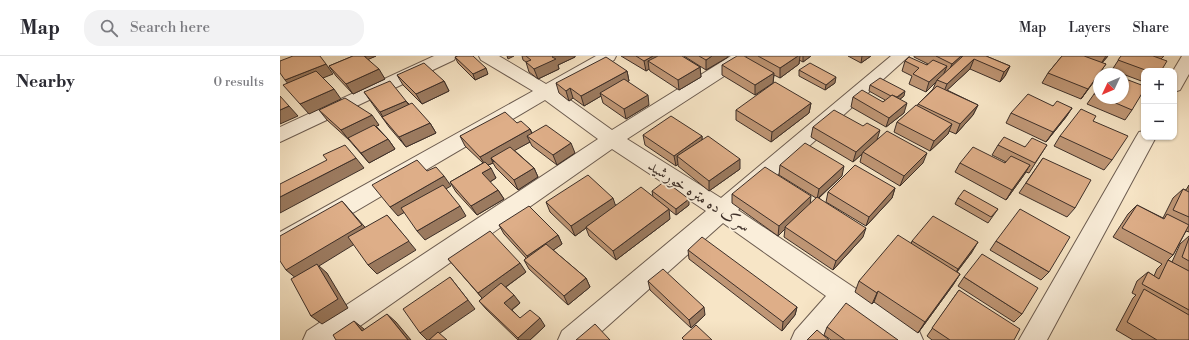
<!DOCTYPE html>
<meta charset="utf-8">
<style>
body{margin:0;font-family:"Libre Bodoni",Amiri,serif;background:#f2f2f3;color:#2b2b33}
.controls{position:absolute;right:12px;top:12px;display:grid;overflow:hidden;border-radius:8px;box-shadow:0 1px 3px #0004}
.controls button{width:36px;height:36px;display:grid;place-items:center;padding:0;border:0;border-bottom:1px solid #e1e1e2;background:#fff;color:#2b2b33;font:20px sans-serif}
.compass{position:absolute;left:813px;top:12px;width:36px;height:36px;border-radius:50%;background:#fff;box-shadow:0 1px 3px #0004;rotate:226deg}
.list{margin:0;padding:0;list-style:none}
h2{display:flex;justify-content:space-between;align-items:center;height:52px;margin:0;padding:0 16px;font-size:17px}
h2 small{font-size:13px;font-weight:400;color:#7c7c81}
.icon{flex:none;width:22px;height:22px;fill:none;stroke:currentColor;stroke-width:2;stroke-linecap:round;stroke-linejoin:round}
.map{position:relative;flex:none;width:909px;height:284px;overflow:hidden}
header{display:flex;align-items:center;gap:24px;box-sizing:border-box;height:56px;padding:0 20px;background:#fff;border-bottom:1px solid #e1e1e2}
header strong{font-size:19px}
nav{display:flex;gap:22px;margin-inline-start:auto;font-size:14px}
.search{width:280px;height:36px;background:#f2f2f3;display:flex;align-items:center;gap:10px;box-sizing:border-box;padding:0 14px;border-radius:16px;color:#7c7c81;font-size:15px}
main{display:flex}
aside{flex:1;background:#fff}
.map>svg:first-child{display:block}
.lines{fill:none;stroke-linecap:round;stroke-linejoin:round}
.street-casing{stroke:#6c5c50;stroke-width:2}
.street{fill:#faeeda;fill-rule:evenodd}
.wall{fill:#bf9675;stroke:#3d2f28}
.shaded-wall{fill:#9b7a5f;stroke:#3d2f28}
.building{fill:#deae88;stroke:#3d2f28}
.labels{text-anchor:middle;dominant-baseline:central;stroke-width:3.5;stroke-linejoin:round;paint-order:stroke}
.street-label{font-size:16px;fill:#3d2f28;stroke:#faeeda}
</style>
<header>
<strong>Map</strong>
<div class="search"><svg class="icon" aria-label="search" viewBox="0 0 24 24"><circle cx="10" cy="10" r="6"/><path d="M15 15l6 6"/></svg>Search here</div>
<nav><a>Map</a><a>Layers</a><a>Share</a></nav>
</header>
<main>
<aside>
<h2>Nearby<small>0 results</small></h2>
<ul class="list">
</ul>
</aside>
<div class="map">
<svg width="909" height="284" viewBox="0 0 909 284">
<rect width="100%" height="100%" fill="#f7e5c6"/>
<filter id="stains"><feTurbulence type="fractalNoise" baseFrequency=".005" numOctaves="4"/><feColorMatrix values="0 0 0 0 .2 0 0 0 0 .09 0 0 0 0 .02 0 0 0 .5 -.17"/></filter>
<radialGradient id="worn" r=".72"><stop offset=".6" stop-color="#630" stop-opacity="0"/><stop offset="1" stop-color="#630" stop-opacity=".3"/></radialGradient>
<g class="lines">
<defs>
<g id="street">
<polygon points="154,0 176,0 174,4 0,86 0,71"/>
<polygon points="199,0 219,0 266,28 316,0 336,0 334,4 279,36 332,74 451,0 471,0 469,4 347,83 441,142 611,0 629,0 458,154 639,275 643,284 607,284 566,255 542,284 511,284 515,275 546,240 443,167 312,284 278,284 282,275 426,155 332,93 60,284 23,284 27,275 318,83 265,44 8,195 0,198 0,176 253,35 201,4"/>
<polygon points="902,0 909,0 909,18 900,34 894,36 893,15"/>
<polygon points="864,75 864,81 876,81 767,284 739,284 856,81 859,76"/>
</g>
</defs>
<use href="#street" class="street-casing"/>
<use href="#street" class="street"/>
</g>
<g class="wall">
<polygon points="73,0 96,0 88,3 105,23 73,38 56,20 49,10"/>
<polygon points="242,0 295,0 295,1 278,9 279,13 258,23 249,16 246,6 243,4"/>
<polygon points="341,0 402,0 420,11 421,21 399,34 370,15 369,13 366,15"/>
<polygon points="404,0 448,0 448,1 426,14"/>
<polygon points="466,0 531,0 523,6 519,4 519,8 500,22 494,19 493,27 475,39 442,19 442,9 466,1"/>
<polygon points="568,0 591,0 581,7"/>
<polygon points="634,0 682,0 682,1 683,0 682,0 706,0 730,10 725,20 720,26 690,13 667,34 698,49 693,59 676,78 669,75 668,78 650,95 614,76 617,66 637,50 638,48 653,33 656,26 646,36 629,28 632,20 622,15 625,5 647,9 648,8 634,1"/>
<polygon points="782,0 828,0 822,7 826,8 801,43 762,27 768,17"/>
<polygon points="841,0 884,0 881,3 881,15 864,15 864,26 832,14"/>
<polygon points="175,1 208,18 195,24 178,7"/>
<polygon points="519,14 555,27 545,34 519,20"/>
<polygon points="347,15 349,25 347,26 369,49 346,63 323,47 321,40 304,50 293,42 289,45 279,37 276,27"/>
<polygon points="117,19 164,25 169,35 142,48 123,29"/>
<polygon points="590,29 624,40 620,43 624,57 606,71 571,51 573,41 603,46 605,44 589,35"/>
<polygon points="819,31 819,42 843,42 852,54 845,64 807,48"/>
<polygon points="84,36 126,45 129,48 150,67 156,77 126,91 109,71"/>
<polygon points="531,47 529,57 491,86 456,64 456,54"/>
<polygon points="773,50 792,52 786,61 766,86 726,67 731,57"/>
<polygon points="39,54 99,69 96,70 108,83 115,93 89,107 69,84 47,64"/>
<polygon points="813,65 832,104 824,114 774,90 780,80"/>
<polygon points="237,67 250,73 252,77 295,97 277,109 252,90 250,86 234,94 254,112 258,121 238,134 216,112 213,107 208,109 216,122 210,126 218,134 224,143 197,159 176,136 170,126 203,107 185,90 180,80"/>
<polygon points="533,71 597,83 643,107 620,130 580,106 582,98 573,106 531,81"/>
<polygon points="363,79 422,80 422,84 460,113 429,135 398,110 398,108 396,110 365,89"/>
<polygon points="718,89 745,91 767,89 749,117 746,116 726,144 675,116 680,107 725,107 726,106 712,99"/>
<polygon points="763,102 795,152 787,161 739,137"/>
<polygon points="500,109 562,120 539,142 583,181 553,214 504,181 505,173 498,180 452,147 452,138 530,148 536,142 499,119"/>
<polygon points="909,129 909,176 906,175 893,199 888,204 892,206 900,188 909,180 909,284 853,284 836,274 853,242 856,239 852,237 857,225 868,216 874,220 877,213 882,208 833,181 848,158 857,149 883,162 893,142 903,133 906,134"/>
<polygon points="615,132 612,142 586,170 546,146 548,136"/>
<polygon points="372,135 409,149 396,159 373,141"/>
<polygon points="678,142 718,153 708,167 675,148"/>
<polygon points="266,146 336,149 390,163 336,204 309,180 306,172 295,180 270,156"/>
<polygon points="219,169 278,179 282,188 273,194 306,222 310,231 288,249 249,213 244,204 246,202 224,178"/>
<polygon points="632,185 692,196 677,216 680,218 673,229 638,277 594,246 592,248 575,236 579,225 631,188"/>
<polygon points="716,185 769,216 761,224 710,194"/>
<polygon points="408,194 517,251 515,259 502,275 409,203"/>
<polygon points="168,203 246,216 226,231 240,247 232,254 240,262 265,270 250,284 238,284 206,253 199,245 202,242"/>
<polygon points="684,221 742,258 734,266 678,230"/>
<polygon points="368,225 425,259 411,272 370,234"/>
<polygon points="679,234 734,284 652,284 647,280"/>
<polygon points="547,271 618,284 551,284 544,279"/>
</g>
<g class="shaded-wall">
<polygon points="85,0 96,0 87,4"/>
<polygon points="227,0 234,0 228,3"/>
<polygon points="273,0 295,0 295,1 278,9 279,13 258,23 254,13"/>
<polygon points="373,0 394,0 368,5 369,13 366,15 364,5"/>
<polygon points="432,0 448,0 448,1 426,14 426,4"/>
<polygon points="518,0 520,0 519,8 500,22 500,12"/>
<polygon points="523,0 531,0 523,6"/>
<polygon points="582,0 591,0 581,7"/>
<polygon points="681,0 682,0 679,9 668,17 672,8"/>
<polygon points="826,0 828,0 820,9"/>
<polygon points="694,3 690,13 663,38 667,28"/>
<polygon points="46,8 53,18 13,34 5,24"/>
<polygon points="667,10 663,20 657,24 656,26 646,36 649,26"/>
<polygon points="730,10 725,20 720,26 724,16"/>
<polygon points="420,11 421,21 399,34 398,24"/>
<polygon points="206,12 208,18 195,24 193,18"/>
<polygon points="99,13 105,23 73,38 66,28"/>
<polygon points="347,15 349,25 324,39 320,37 321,40 304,50 301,40"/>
<polygon points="494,17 493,27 475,39 475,29"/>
<polygon points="819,18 819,19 801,43 808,33"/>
<polygon points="556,21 555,27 545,34 546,29"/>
<polygon points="164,25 169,35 142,48 136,38"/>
<polygon points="290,32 293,42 289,45 286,35"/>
<polygon points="54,33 61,43 29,58 20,48"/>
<polygon points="625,35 624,40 614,48 616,43"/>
<polygon points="368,39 369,49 346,63 344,53"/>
<polygon points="126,45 133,55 106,66 100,56"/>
<polygon points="531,47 529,57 491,86 492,76"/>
<polygon points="627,47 624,57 606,71 609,62"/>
<polygon points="698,49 693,59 676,78 680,68"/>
<polygon points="9,50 18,60 0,68 0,54"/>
<polygon points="792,52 786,61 766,86 773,76"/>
<polygon points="92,59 99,69 69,84 61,74"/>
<polygon points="150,67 156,77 126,91 119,81"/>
<polygon points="672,68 668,78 650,95 654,85"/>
<polygon points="250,73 254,83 247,80 250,86 214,106 211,102 213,107 206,110 200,101"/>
<polygon points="600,74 597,84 583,96 582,98 573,106 576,96"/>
<polygon points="422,80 422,90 397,100 398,108 396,110 394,100"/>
<polygon points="108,83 115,93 89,107 81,97"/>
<polygon points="291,87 295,97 277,109 273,99"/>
<polygon points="647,97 643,107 620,130 624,120"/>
<polygon points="76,102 84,112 0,157 0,141"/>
<polygon points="460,103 460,113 429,135 429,125"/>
<polygon points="750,109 744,119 726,144 732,134"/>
<polygon points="564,110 562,120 537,143 539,133"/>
<polygon points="211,112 216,122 208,127 202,117"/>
<polygon points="254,112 258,121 238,134 234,124"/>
<polygon points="164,120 171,130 118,160 110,151"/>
<polygon points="615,132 612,142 586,170 589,161"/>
<polygon points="218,134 224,143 197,159 191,150"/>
<polygon points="531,140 530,150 505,171 505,173 498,180 499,170"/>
<polygon points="333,142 336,151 306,171 306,172 295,180 291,170"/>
<polygon points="409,143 409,149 396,159 396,153"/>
<polygon points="62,145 91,178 39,210 47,217 68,252 42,268 31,260 17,223 6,214"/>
<polygon points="180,150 186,160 145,184 137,175"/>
<polygon points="389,153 390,163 336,204 333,195"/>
<polygon points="107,159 136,194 97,218 88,209"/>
<polygon points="586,172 583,181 553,214 556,205"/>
<polygon points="278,179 282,188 252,209 247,200"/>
<polygon points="698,186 692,196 672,222 678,213"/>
<polygon points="240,207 246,216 205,246 198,237"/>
<polygon points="680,218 673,229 638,277 645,266"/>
<polygon points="170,221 195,253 150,284 147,284 140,277"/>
<polygon points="306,222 310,231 288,249 284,240"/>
<polygon points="598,235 594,246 592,248 597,237"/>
<polygon points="234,239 240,247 230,255 224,247"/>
<polygon points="424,251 425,259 411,272 409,264"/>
<polygon points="517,251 515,259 502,275 503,266"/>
<polygon points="107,258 116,266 131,284 128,284"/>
<polygon points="260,262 265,270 250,284 239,284 238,282"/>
<polygon points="74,265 84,273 92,283 82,275"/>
</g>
<g class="building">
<polygon points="13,0 40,0 46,8 5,24 0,17 0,5"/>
<polygon points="73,0 84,0 99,13 66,28 49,10"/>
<polygon points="178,0 193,0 206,12 193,18 175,1"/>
<polygon points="246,0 273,0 272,1 276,3 254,13 246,6 251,4"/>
<polygon points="356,0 373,0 364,5"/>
<polygon points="378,0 402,0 420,11 398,24 368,5"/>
<polygon points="419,0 432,0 426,4"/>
<polygon points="457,0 464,0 494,17 475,29 442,9"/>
<polygon points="478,0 518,0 500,12"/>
<polygon points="656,0 681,0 672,8"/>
<polygon points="683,0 706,0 730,10 724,16 694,3 667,28 657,24"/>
<polygon points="782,0 804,0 826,8 808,33 768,17"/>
<polygon points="841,0 873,0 887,5 881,15 868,15 838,4"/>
<polygon points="326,1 347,15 301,40 290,32 286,35 276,27"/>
<polygon points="629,1 647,9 653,4 667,10 649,26 633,18 639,12 625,5"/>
<polygon points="144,7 164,25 136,38 117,19"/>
<polygon points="530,7 556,21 546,29 519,14"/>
<polygon points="36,15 54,33 20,48 3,29"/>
<polygon points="600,22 625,35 617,41 612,39 611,40 590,29"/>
<polygon points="843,22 864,30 864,34 852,54 824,42 843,42"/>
<polygon points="344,23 368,39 344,53 320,37"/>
<polygon points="110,25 126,45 100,56 84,36"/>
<polygon points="495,26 531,47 492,76 456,54"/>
<polygon points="657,30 698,49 680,68 638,48"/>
<polygon points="819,31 819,40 814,38"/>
<polygon points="582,34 603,46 612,39 627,47 609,62 573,41"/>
<polygon points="748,38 773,50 777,45 792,52 773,76 731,57"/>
<polygon points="0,40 9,50 0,54"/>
<polygon points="65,42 92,59 61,74 39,54"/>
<polygon points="132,47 150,67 119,81 102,61"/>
<polygon points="636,49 672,68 654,85 617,66"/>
<polygon points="801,53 816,60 813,65 848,80 832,104 780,80"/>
<polygon points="554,54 583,70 587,67 600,74 576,96 533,71"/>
<polygon points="225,56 237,67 241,65 250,73 200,101 180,80"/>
<polygon points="391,60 422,80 394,100 363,79"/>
<polygon points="94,69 108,83 81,97 68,82"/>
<polygon points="266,69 291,87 273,99 247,80"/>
<polygon points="607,75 647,97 624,120 583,96"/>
<polygon points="428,80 460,103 429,125 397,100"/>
<polygon points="724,81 745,91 752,82 767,89 755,107 718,89"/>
<polygon points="525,87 564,110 539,133 500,109"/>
<polygon points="65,89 76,102 0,141 0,128 47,104 43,99"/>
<polygon points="230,91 254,112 234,124 211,102"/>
<polygon points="693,91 725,107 731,100 750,109 732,134 680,107"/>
<polygon points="763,102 811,124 795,152 746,127"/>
<polygon points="137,104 147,115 156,111 164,120 110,151 92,129"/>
<polygon points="205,106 211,112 202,117 218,134 191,150 170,126"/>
<polygon points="575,109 615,132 589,161 548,136"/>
<polygon points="485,111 531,140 499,170 452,138"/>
<polygon points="308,119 333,142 291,170 266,146"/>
<polygon points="385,125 409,143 396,153 372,135"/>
<polygon points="163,129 180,150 137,175 121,152"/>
<polygon points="361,131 389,153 333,195 306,171"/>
<polygon points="903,133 909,136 909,161 893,154"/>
<polygon points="684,134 718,153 711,161 678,142"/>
<polygon points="537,141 586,172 556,205 505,171"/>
<polygon points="62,145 82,169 6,214 0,205 0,180"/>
<polygon points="857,149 884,163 887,158 909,169 893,199 842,172"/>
<polygon points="249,150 278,179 247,200 219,169"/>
<polygon points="740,153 790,181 769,216 716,185"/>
<polygon points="107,159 129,185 88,209 68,181"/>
<polygon points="653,160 698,186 678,213 632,185"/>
<polygon points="210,175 240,207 198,237 168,203"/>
<polygon points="618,179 680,218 645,266 598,235 597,237 579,225"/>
<polygon points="422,181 517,251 503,266 408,194"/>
<polygon points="909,182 909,205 902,201"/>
<polygon points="266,188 306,222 284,240 244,204"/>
<polygon points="702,198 758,232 742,258 684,221"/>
<polygon points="888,204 909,215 909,254 862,228 868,216 879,223"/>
<polygon points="37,208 58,243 31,260 11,223"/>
<polygon points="383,213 424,251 409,264 368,225"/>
<polygon points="170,221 188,244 140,277 123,253"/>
<polygon points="221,227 234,239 224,247 240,262 250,254 260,262 238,282 199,245"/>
<polygon points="864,233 909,259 909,284 877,284 847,266"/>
<polygon points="679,234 740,273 734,284 670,284 652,272"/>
<polygon points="566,247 618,284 565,284 547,271"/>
<polygon points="107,258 128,284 56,284 53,279 74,265 82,275"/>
<polygon points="315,268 330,284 296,284"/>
<polygon points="416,269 432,284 404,284 402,282"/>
<polygon points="537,274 549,284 527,284"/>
<polygon points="158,276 167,284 149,284"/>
</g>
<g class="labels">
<g class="street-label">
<text transform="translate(419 140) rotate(33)">سرک ده متره خورشید</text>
</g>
</g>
<rect width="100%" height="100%" filter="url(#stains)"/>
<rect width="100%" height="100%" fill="url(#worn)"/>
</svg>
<div class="controls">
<button>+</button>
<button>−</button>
</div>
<svg class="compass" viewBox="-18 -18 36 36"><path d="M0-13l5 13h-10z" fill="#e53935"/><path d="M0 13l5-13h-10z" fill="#7c7c81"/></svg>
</div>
</main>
